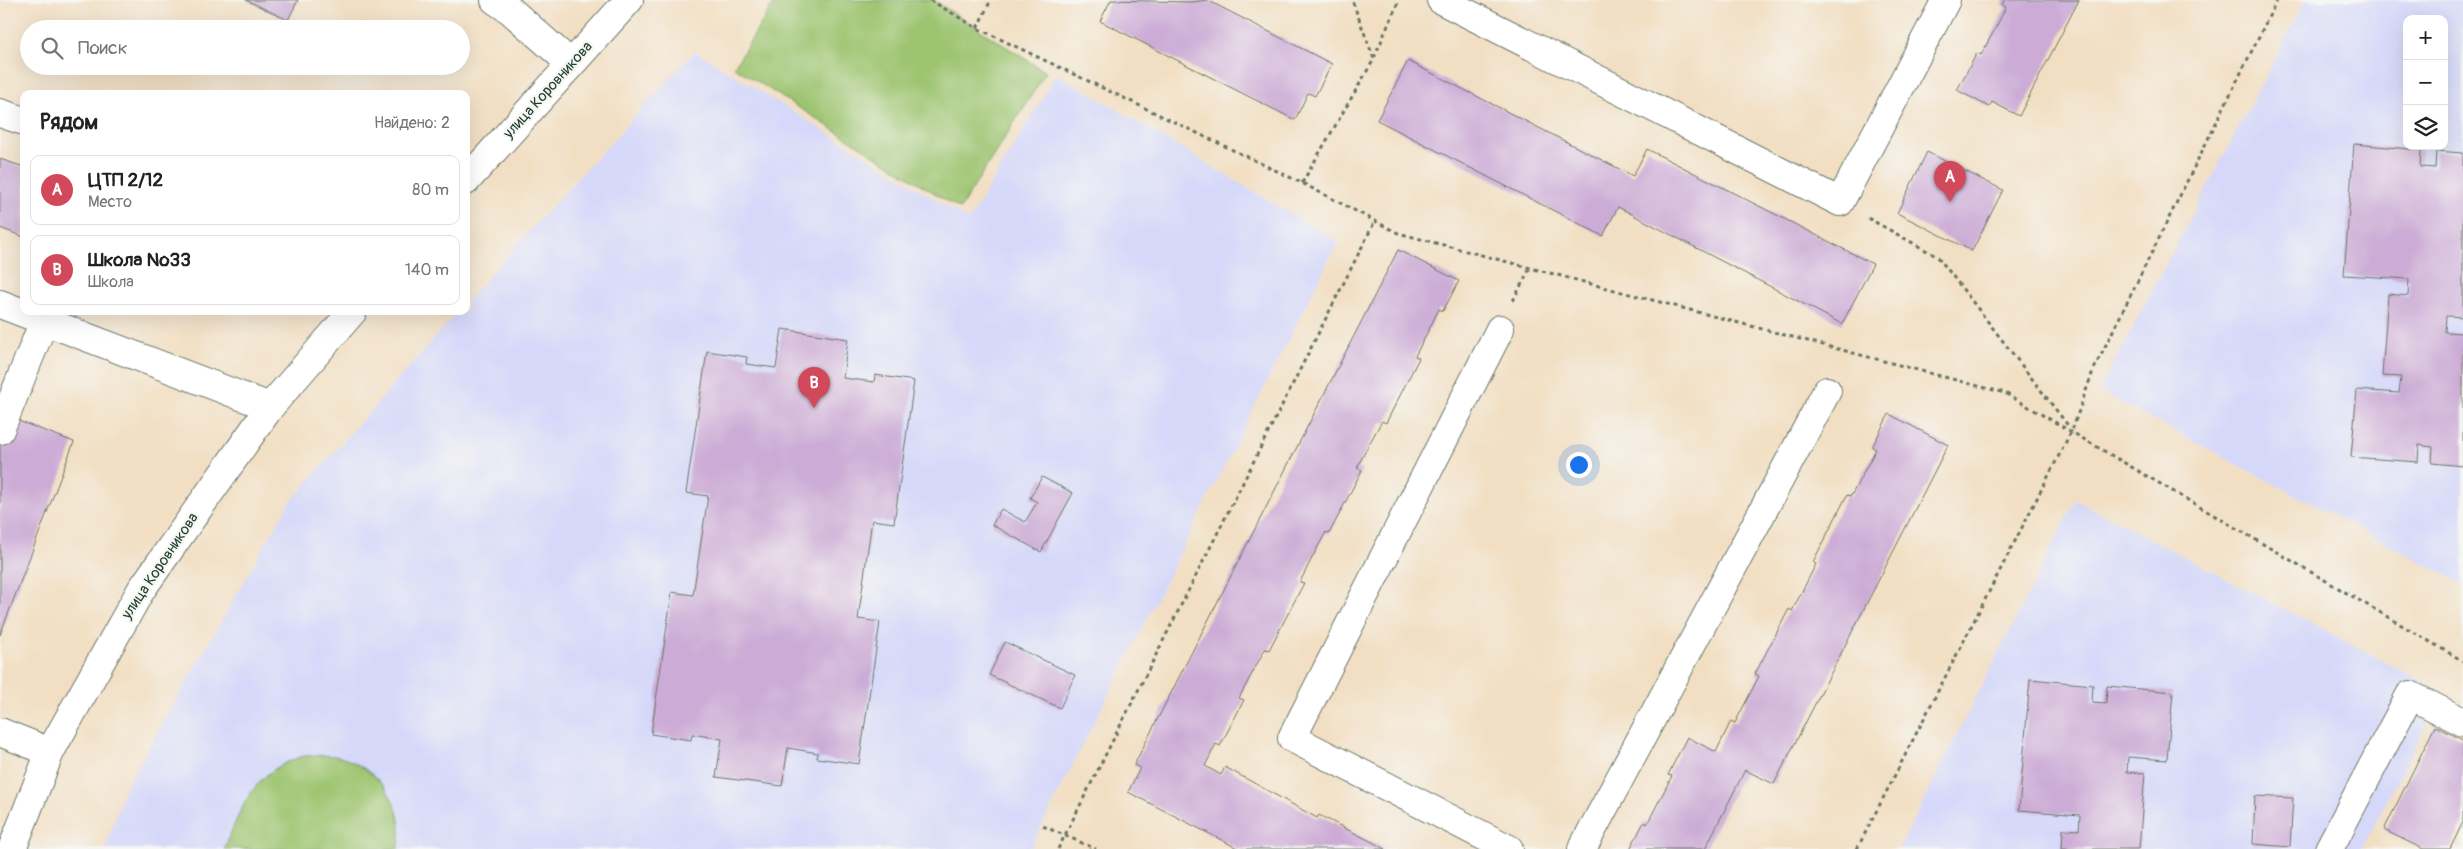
<!DOCTYPE html>
<html lang="ru">
<meta charset="utf-8">
<style>
body{margin:0;font-family:Pangolin,sans-serif;background:#f2f2f2;color:#222}
.controls{position:absolute;right:15px;top:15px;display:grid;overflow:hidden;border-radius:10px;box-shadow:0 5px 20px #0002}
.controls button{width:45px;height:45px;display:grid;place-items:center;padding:0;border:0;border-bottom:1px solid #e0e0e0;background:#fff;color:#222;font:25px sans-serif}
.you{position:absolute;left:1578px;top:464px;width:18px;height:18px;margin:-12px;border:4px solid #fff;border-radius:50%;background:#1a73e8;box-shadow:0 0 0 8px #1a73e833}
.badge{display:grid;place-items:center;width:32px;height:32px;border-radius:50%;background:#d1495b;color:#fff;font-size:16px;font-weight:700}
.pin{position:absolute;translate:-50% -41px;filter:drop-shadow(0 1px 2px #0008)}
.pin::after{content:'';position:absolute;top:26px;width:18px;height:15px;background:inherit;clip-path:polygon(0 0,100% 0,50% 100%)}
.list{margin:0;padding:0;list-style:none}
h2{display:flex;justify-content:space-between;align-items:center;height:65px;margin:0;padding:0 20px;font-size:21px}
h2 small{font-size:16px;font-weight:400;color:#767676}
.list li{display:grid;grid-template-columns:32px 1fr auto;gap:15px;align-items:center;box-sizing:border-box;height:70px;margin:0 10px 10px;padding:0 10px;border:1px solid #e0e0e0;border-radius:10px}
.list b{display:block;font-size:19px;white-space:nowrap}
.list p{margin:0;font-size:16px;white-space:nowrap;color:#767676}
.list em{font-size:16px;font-style:normal;color:#767676}
.icon{flex:none;width:28px;height:28px;fill:none;stroke:currentColor;stroke-width:2;stroke-linecap:round;stroke-linejoin:round}
.map{position:relative;flex:none;width:2463px;height:849px;overflow:hidden}
.search{position:absolute;background:#fff;box-shadow:0 5px 20px #0002;left:20px;top:20px;width:450px;height:55px;display:flex;align-items:center;gap:12px;box-sizing:border-box;padding:0 18px;border-radius:28px;color:#767676;font-size:19px}
.panel{position:absolute;background:#fff;box-shadow:0 5px 20px #0002;left:20px;top:90px;width:450px;height:225px;border-radius:10px}
.map>svg:first-child{display:block}
.built{fill:#d5d8f9;fill-rule:evenodd}
.green{fill:#9dc470;stroke:#5e8052}
.building{fill:#ccabd6}
.lines{fill:none;stroke-linecap:round;stroke-linejoin:round}
.minor-casing{stroke:#697666;stroke-width:30}
.path{stroke:#697666;stroke-width:3;stroke-dasharray:4 4;stroke-linecap:butt}
.minor{stroke:#fff;stroke-width:28}
.labels{text-anchor:middle;dominant-baseline:central;stroke-width:4.5;stroke-linejoin:round;paint-order:stroke}
.street-label{font-size:15px;fill:#1f3d34;stroke:#f6f6f2}
</style>
<div class="map">
<svg width="2463" height="849" viewBox="0 0 2463 849">
<rect width="100%" height="100%" fill="#f6f6f2"/>
<filter id="ink" filterUnits="userSpaceOnUse"><feTurbulence type="fractalNoise" baseFrequency=".02" numOctaves="2"/><feDisplacementMap in="SourceGraphic" scale="10" xChannelSelector="R" yChannelSelector="G"/><feConvolveMatrix kernelMatrix="1 2 1 2 8 2 1 2 1" color-interpolation-filters="sRGB"/></filter>
<filter id="wash" filterUnits="userSpaceOnUse"><feTurbulence type="fractalNoise" baseFrequency=".0096" numOctaves="4" result="noise"/><feDisplacementMap in="SourceGraphic" scale="20" xChannelSelector="R" yChannelSelector="G"/><feGaussianBlur stdDeviation="1.12" result="paint"/><feColorMatrix in="noise" values="0 0 0 0 0 0 0 0 0 0 0 0 0 0 0 0 0 1.4 0 .05"/><feComposite in="paint" operator="in"/></filter>
<g filter="url(#wash)">
<rect width="100%" height="100%" fill="#f2dfc3"/>
<g class="built">
<path d="M 2306,0 L 2463,0 L 2463,584 L 2099,391 ZM 2407,19 L 2444,19 L 2444,146 L 2407,146 Z"/>
<polygon points="695,51 969,220 1057,74 1338,242 1030,849 105,849 123,792 288,505 458,311 466,311 466,302 533,227"/>
<polygon points="2076,500 2443,692 2362,849 1899,849"/>
</g>
<g class="green">
<polygon points="776,0 933,0 1046,72 960,209 734,67"/>
<path d="M 304,756 C 315,756 328,754 339,757 C 378,767 409,808 398,849 L 224,849 C 243,804 253,771 304,756 Z"/>
</g>
<g id="blocks">
<g class="building">
<polygon points="246,0 298,0 288,20"/>
<polygon points="1111,0 1193,2 1207,0 1332,64 1315,96 1308,93 1295,120 1100,21"/>
<polygon points="2004,0 2079,0 2019,116 1992,102 1989,107 1957,90 1977,53 1981,55 1994,31 2006,7 2002,5"/>
<polygon points="1408,61 1633,176 1647,149 1873,264 1842,324 1618,207 1603,236 1377,120"/>
<polygon points="2354,144 2421,150 2420,167 2435,168 2436,151 2463,153 2463,317 2446,316 2445,332 2463,333 2463,466 2432,463 2433,447 2419,445 2418,462 2351,457 2357,390 2399,393 2401,377 2382,376 2388,294 2408,296 2409,279 2344,275"/>
<polygon points="1927,152 2003,190 1972,251 1897,213"/>
<polygon points="0,159 24,167 24,237 0,228"/>
<polygon points="1398,250 1459,281 1443,311 1439,309 1427,333 1415,356 1419,358 1386,423 1382,421 1369,444 1357,468 1362,470 1329,534 1326,532 1313,556 1300,582 1304,583 1269,650 1265,649 1239,698 1244,700 1220,746 1216,744 1205,766 1221,775 1225,767 1317,818 1319,815 1386,849 1239,849 1128,792 1140,768 1134,765"/>
<polygon points="782,329 848,339 843,378 874,382 875,375 914,381 894,523 872,520 858,619 880,622 859,764 817,758 818,753 788,748 782,786 716,777 722,739 692,734 691,740 651,734 672,592 693,595 708,496 686,493 707,351 747,357 746,364 776,368"/>
<polygon points="1889,414 1948,445 1774,784 1745,770 1705,849 1630,849 1644,822 1647,824 1672,776 1668,775 1687,737 1716,752 1731,721 1735,723 1759,676 1755,674 1789,609 1792,611 1816,564 1813,562 1847,495 1851,496 1876,449 1872,447"/>
<polygon points="8,417 74,442 0,635 0,439"/>
<polygon points="1042,477 1073,493 1041,552 992,525 1001,509 1025,522 1037,502 1030,498"/>
<polygon points="1005,642 1075,675 1060,708 989,675"/>
<polygon points="2030,679 2093,685 2092,702 2106,703 2107,686 2173,692 2167,760 2128,757 2127,772 2145,773 2139,849 2062,849 2063,829 2079,830 2080,815 2019,810"/>
<polygon points="2435,726 2463,740 2463,822 2450,849 2423,849 2384,830"/>
<polygon points="2255,796 2293,798 2290,847 2253,844"/>
</g>
</g>
</g>
<g filter="url(#ink)">
<use href="#blocks" fill-opacity="0" stroke="#697666" stroke-width="1"/>
<g class="lines">
<defs>
<g id="minor">
<polyline points="495,0 510,10 571,64"/>
<polyline points="1441,0 1840,202 1946,0"/>
<polyline points="0,113 24,121"/>
<polyline points="466,181 629,0"/>
<polyline points="0,304 270,407"/>
<polyline points="1500,329 1292,738 1509,849"/>
<polyline points="0,430 44,321"/>
<polyline points="0,732 50,752"/>
<polyline points="12,849 50,752 141,590 270,407 353,311"/>
<polyline points="1582,849 1827,391"/>
<polyline points="2329,849 2410,695 2463,722"/>
</g>
</defs>
<use href="#minor" class="minor-casing"/>
<g class="path">
<polyline points="930,0 977,28 1302,183 1398,233 2005,393 2463,661"/>
<polyline points="977,28 991,0"/>
<polyline points="1374,58 1399,0"/>
<polyline points="1302,183 1374,59 1352,0"/>
<polyline points="1868,218 1938,257 2070,428"/>
<polyline points="1513,301 1530,268"/>
<polyline points="1043,826 1096,849"/>
<polyline points="1058,849 1375,221"/>
<polyline points="1857,849 2072,430 2093,371 2277,0"/>
</g>
<use href="#minor" class="minor"/>
</g>
</g>
<g class="labels">
<g class="street-label">
<text transform="translate(548 90) rotate(-48)">улица Коровникова</text>
<text transform="translate(160 566) rotate(-56)">улица Коровникова</text>
</g>
</g>
</svg>
<div class="controls">
<button>+</button>
<button>−</button>
<button><svg class="icon" aria-label="layers" viewBox="0 0 24 24"><path d="M12 4l9 5-9 5-9-5zM3 14l9 5 9-5"/></svg></button>
</div>
<div class="you"></div>
<div class="pin badge" style="left:1950px;top:202px">A</div>
<div class="pin badge" style="left:814px;top:408px">B</div>
<div class="search"><svg class="icon" aria-label="search" viewBox="0 0 24 24"><circle cx="10" cy="10" r="6"/><path d="M15 15l6 6"/></svg>Поиск</div>
<section class="panel">
<h2>Рядом<small>Найдено: 2</small></h2>
<ul class="list">
<li><span class="badge">A</span><div><b>ЦТП 2/12</b><p>Место</p></div><em>80 m</em></li>
<li><span class="badge">B</span><div><b>Школа №33</b><p>Школа</p></div><em>140 m</em></li>
</ul>
</section>
</div>
